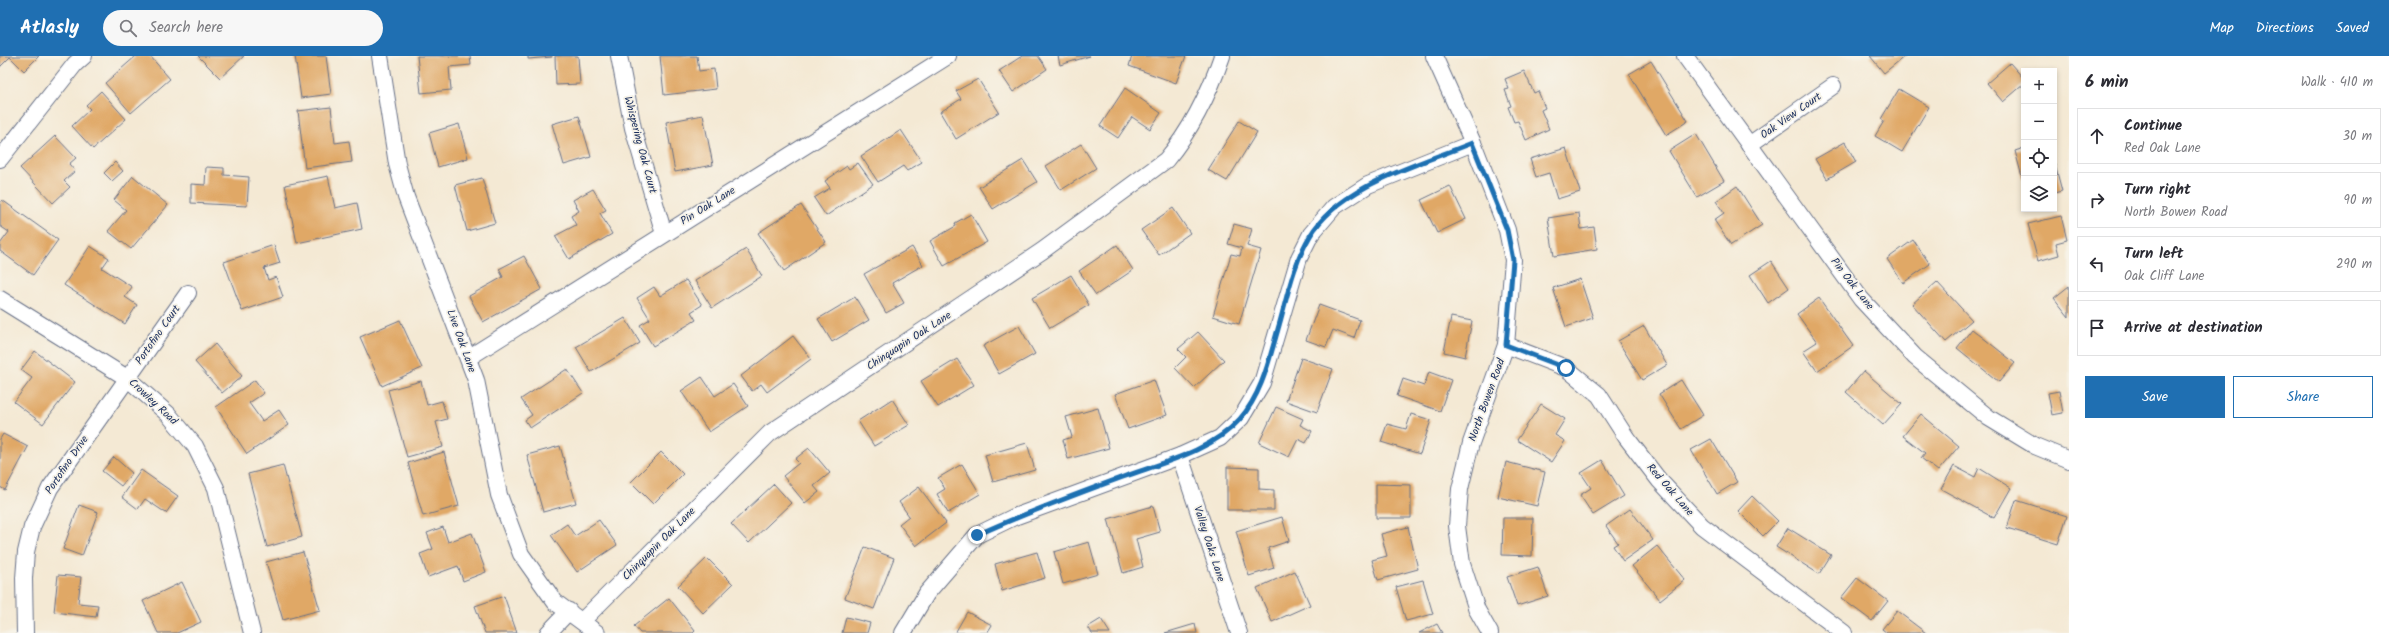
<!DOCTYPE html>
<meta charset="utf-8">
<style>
body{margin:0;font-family:Kalam,sans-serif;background:#f7f7f7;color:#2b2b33}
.controls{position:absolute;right:12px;top:12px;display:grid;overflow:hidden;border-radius:0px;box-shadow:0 2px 6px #0003}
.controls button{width:36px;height:36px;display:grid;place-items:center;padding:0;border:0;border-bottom:1px solid #e1e1e2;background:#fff;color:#2b2b33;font:20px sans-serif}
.stop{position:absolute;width:12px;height:12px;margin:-9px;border:3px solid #1f6fb2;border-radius:50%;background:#fff}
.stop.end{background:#1f6fb2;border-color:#fff;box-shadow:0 1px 4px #0008}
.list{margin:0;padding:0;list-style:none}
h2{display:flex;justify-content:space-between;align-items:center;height:52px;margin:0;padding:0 16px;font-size:17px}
h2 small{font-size:13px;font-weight:400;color:#7c7c81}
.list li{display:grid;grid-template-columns:26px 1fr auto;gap:12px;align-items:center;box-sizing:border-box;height:56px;margin:0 8px 8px;padding:0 8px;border:1px solid #e1e1e2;border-radius:0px}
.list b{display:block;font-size:15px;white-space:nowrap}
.list p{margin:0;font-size:13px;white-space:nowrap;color:#7c7c81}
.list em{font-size:13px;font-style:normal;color:#7c7c81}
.actions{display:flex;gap:8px;padding:12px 16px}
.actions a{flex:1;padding:9px 0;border:1px solid #1f6fb2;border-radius:0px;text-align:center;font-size:14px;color:#1f6fb2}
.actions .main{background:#1f6fb2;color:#fff}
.icon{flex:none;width:22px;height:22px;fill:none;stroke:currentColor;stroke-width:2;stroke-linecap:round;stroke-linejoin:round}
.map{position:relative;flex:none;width:2069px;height:577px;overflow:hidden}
header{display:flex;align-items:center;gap:24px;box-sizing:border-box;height:56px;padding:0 20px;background:#1f6fb2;color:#fff}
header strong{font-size:19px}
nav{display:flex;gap:22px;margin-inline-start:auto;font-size:14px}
.search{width:280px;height:36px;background:#f7f7f7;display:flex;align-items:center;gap:10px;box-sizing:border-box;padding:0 14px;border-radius:22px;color:#7c7c81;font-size:15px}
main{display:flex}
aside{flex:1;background:#fff}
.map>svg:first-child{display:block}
.building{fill:#e0a866}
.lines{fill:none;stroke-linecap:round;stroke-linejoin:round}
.minor-casing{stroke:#677087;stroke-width:18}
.minor{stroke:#fff;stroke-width:16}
.route{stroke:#1f6fb2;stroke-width:5}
.labels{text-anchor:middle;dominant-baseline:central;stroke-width:3.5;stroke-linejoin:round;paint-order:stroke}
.street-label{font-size:11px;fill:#1b2f5e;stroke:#f7f3e8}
</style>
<header>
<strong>Atlasly</strong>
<div class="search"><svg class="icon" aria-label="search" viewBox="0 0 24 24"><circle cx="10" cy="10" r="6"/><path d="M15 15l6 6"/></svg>Search here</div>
<nav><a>Map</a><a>Directions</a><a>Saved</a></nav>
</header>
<main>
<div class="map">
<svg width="2069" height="577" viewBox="0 0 2069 577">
<rect width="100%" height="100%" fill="#f7f3e8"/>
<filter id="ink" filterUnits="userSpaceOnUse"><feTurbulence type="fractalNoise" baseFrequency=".025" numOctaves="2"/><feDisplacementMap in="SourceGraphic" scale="8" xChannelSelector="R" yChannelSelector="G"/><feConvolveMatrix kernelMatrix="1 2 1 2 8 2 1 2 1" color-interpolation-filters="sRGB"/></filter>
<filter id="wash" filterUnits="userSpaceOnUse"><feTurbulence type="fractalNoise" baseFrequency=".012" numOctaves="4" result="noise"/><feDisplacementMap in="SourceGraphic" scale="16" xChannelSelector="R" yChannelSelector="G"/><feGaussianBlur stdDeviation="0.9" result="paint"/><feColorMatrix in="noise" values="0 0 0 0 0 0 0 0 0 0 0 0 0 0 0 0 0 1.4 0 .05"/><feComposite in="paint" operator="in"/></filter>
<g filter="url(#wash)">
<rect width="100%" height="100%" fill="#f4e9d4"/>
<g id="blocks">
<g class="building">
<polygon points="0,0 39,0 24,15 10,1 0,11"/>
<polygon points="136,0 150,0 170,23 131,57 105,27"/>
<polygon points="198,0 244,0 220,22"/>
<polygon points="295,0 326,0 331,38 301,42"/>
<polygon points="417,0 470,0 471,9 449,11 451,34 421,37"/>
<polygon points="528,0 552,0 552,1 528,3"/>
<polygon points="555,0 578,0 580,28 556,29"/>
<polygon points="660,0 697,0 699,15 714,13 716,33 664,39"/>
<polygon points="1022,0 1038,0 1047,13 1013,36 999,15"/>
<polygon points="1058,0 1090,0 1060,9"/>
<polygon points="1132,0 1186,0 1176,27 1129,10"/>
<polygon points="1870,0 1905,0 1884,17"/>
<polygon points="1651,5 1688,65 1666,79 1629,18"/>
<polygon points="2010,7 2024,23 2024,28 2003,46 1987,27"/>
<polygon points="1524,15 1534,37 1538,35 1545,52 1541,54 1549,73 1526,84 1518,65 1514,66 1508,51 1511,50 1505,34 1509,33 1505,23"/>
<polygon points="978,23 999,56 956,83 940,56 961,43 956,35"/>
<polygon points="1125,32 1161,57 1150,73 1132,61 1118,82 1100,70"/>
<polygon points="1899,33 1929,51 1902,96 1875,80 1884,65 1881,63"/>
<polygon points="101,35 126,63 93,93 72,70 90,53 86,49"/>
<polygon points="331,51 335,87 349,85 352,106 305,112 298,55"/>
<polygon points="703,59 713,109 675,116 666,66"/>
<polygon points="579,60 591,101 564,109 552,68"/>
<polygon points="1239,65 1257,76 1227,125 1208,114"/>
<polygon points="459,68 468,102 438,111 429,77"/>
<polygon points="901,74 922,106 907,115 903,110 878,126 861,100"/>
<polygon points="1696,78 1724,125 1697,141 1669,95"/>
<polygon points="55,80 76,102 69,108 75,115 64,125 70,131 53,147 20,112"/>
<polygon points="1845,86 1856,106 1827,123 1815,103"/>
<polygon points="1081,88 1096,112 1061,134 1046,110"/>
<polygon points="1566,92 1580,136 1557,143 1549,117 1536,121 1530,103"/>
<polygon points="2024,92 2024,128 2015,95"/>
<polygon points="1023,104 1037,126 993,153 979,131"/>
<polygon points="2054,105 2062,135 2054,137"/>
<polygon points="115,106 123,115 112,125 104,117"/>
<polygon points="858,107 873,128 826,160 814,142 830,132 825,125 847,110 849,113"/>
<polygon points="206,111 224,112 224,119 249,121 247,150 191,147 191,128 205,129"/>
<polygon points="133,120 168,149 131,193 108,175 126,154 114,144"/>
<polygon points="328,120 335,152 357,147 362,173 297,187 285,129"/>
<polygon points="482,122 495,167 467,175 455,129"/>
<polygon points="1450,130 1466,163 1437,177 1421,144"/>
<polygon points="1737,130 1762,169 1731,189 1714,164 1724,157 1716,145"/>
<polygon points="593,133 606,154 600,157 612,178 569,203 555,180 576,169 571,160 579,155 573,144"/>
<polygon points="2,144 58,184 33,219 0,195 0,188 9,176 0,170 0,147"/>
<polygon points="801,149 826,186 784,215 758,177"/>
<polygon points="1173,152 1190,177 1159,199 1141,174"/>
<polygon points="1579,157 1581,173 1594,171 1597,193 1554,200 1548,162"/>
<polygon points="971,158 987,186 944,210 930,185 956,170 955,167"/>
<polygon points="2061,160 2067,184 2056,187 2059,199 2038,205 2028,168"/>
<polygon points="1234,168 1252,173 1247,190 1261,194 1239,268 1213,260 1231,198 1240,200 1242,192 1228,188"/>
<polygon points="1913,184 1930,208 1903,227 1887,203"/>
<polygon points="274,189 280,207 264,212 268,224 276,221 283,241 242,255 224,206"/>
<polygon points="1117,189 1133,214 1096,239 1079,215"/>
<polygon points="90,190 109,202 102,212 132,231 125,241 137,249 125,268 64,229"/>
<polygon points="912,191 923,209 892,227 904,247 886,257 864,218"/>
<polygon points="746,193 762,220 712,252 695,225"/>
<polygon points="524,200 542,233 483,266 469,240 503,221 499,213"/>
<polygon points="1771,205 1789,232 1768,247 1750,219"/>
<polygon points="1071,219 1089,249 1050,272 1032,242"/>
<polygon points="1580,223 1593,262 1566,271 1553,232"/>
<polygon points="686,224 702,249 691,256 696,264 653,290 640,269 650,263 637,242 654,231 660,240"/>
<polygon points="1937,226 1972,264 1946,286 1912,248"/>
<polygon points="2069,230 2069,261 2054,242"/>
<polygon points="855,241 869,264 832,286 818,263"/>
<polygon points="1819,242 1853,290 1817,315 1803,295 1817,286 1797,258"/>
<polygon points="1319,249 1360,264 1354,282 1333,274 1326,291 1306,284"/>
<polygon points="1451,261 1472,265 1465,301 1444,296"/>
<polygon points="625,262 640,287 591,316 576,291"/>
<polygon points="400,264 422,312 382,330 360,281"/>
<polygon points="1019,270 1035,298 999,318 983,290"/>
<polygon points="1644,270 1667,309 1642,324 1618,285"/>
<polygon points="1972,273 2015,307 1999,326 1957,292"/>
<polygon points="1198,276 1224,304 1194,332 1175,312 1186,301 1178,293"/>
<polygon points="793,280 811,303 767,336 761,328 752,335 741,320"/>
<polygon points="215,288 242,320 222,337 195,306"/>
<polygon points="35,295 75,326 43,368 14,346 32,322 21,314"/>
<polygon points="1301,302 1333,313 1317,356 1286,345"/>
<polygon points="957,303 974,329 938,351 921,325"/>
<polygon points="567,313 583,337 530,372 525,364 532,359 521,343"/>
<polygon points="1864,315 1902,348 1883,369 1846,336"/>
<polygon points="1429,316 1451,324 1440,355 1397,340 1403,323 1424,330"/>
<polygon points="702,321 715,340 733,328 748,350 709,376 681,335"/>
<polygon points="255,324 264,337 249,347 262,365 279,354 289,369 247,398 216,351"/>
<polygon points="1154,324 1167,359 1128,373 1115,338"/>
<polygon points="1681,324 1703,359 1681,373 1659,338"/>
<polygon points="421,325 427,349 442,345 447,363 436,366 443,391 407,401 388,334"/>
<polygon points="2059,335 2063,357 2052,359 2048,337"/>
<polygon points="892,343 909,369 874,390 858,365"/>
<polygon points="1541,348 1565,363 1555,379 1565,385 1551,406 1517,384"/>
<polygon points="1276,351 1303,363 1300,369 1312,375 1306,387 1298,383 1289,401 1259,387"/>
<polygon points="1098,352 1109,392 1068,403 1063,384 1072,381 1066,361"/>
<polygon points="1411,358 1431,364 1420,398 1381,386 1387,368 1406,373"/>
<polygon points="1921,358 1959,390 1938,415 1921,402 1925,397 1903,380"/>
<polygon points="3,378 28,391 5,434 0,431 0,383"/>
<polygon points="1711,383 1737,426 1717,438 1691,394"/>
<polygon points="1027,387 1035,414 993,426 985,399"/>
<polygon points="560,390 576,447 543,456 527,399"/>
<polygon points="809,392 830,417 814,430 819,436 805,447 783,420 799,407 795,403"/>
<polygon points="444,396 459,450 423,460 408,407"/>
<polygon points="661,396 683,418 653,448 631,426"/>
<polygon points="114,401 132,417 121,430 102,415"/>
<polygon points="1602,404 1624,440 1593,459 1580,439 1591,432 1581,417"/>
<polygon points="1506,406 1545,416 1537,450 1498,441"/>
<polygon points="962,408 980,438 948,457 937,438 945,433 938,422"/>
<polygon points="283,409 302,481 267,491 248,418"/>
<polygon points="1954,410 1975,421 1979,412 2011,432 1994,462 1941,433"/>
<polygon points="1227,411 1259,412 1259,433 1274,434 1274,454 1227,454"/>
<polygon points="141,414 178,440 166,457 145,443 138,453 122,441"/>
<polygon points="774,428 791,447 749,487 731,468"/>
<polygon points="1376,428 1411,429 1411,462 1376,462"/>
<polygon points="919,431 946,467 916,490 899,468 909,460 899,446"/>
<polygon points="1752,440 1778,465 1763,480 1738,455"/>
<polygon points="2016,444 2067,460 2058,488 2007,472"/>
<polygon points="79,449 98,456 82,500 63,493"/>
<polygon points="1153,450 1160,476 1136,483 1143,511 1123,517 1108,463"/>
<polygon points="1630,453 1653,484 1623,505 1613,490 1618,487 1606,470"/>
<polygon points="1282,461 1289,485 1268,492 1274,512 1249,520 1236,475"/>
<polygon points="1503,462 1533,462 1532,500 1502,499"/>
<polygon points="599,464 617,489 577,516 551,479 567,468 575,480"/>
<polygon points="443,471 448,486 472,477 486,516 463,525 458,510 428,521 420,498 433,493 427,477"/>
<polygon points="1408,471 1418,513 1378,524 1372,504 1387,500 1381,478"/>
<polygon points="1788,472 1831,499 1819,518 1776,491"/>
<polygon points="1089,486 1098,518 1063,528 1054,496"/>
<polygon points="1657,490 1685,524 1660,544 1632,510"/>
<polygon points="865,491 894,502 874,553 845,542"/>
<polygon points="303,496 320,554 283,564 266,506"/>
<polygon points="1037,496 1045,522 1002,535 995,508"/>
<polygon points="707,502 733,528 703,557 678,530"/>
<polygon points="1538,511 1548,540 1517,550 1507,521"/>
<polygon points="1295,515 1310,549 1272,566 1257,532"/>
<polygon points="58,519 81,521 78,547 98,549 96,561 54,556"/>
<polygon points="1857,522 1888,545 1872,565 1841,542"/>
<polygon points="1423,524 1433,558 1406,565 1396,531"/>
<polygon points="182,526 201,566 177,577 158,577 143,545"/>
<polygon points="504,540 517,577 485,577 475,550"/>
<polygon points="669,542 695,575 693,577 640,577 634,570"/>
<polygon points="1897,555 1926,577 1887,577 1882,573"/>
<polygon points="967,556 992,569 987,577 955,577"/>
<polygon points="846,561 870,567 867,577 842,577"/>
<polygon points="1101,563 1110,577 1092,577 1088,571"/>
<polygon points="1195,568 1197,577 1165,577"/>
<polygon points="1437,568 1442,577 1419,577"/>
</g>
</g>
</g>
<g filter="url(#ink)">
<use href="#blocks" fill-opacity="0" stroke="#677087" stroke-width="1"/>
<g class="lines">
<defs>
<g id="minor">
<polyline points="380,0 397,108 406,141 476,324 499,439 521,498 555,546 597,577"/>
<polyline points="619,0 633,72 664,178"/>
<polyline points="1434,0 1473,87 1507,174 1513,204 1506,289 1471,387 1460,433 1457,470 1462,508 1477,554 1490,577"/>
<polyline points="1685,0 1861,243 1915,301 1989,362 2035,390 2069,404"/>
<polyline points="1749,89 1833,30"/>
<polyline points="0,103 75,8 84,0"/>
<polyline points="0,243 127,322 168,358 195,390 216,432 252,577"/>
<polyline points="1506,289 1566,312 1599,339 1626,381 1659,424 1702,470 1844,577"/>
<polyline points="468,302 948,0"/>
<polyline points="1180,400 1239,577"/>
<path d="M 582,565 L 770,377 L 1042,195 L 1166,104 C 1192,73 1209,38 1222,0"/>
<polyline points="25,577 24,522 26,496 32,471 50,432 188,237"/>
<polyline points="548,577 569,555"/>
<polyline points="903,577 927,537 977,479 1014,461 1180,400 1220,382 1241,362 1262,327 1299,202 1311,178 1334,151 1368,129 1473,87"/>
</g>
</defs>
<use href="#minor" class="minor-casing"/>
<use href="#minor" class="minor"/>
</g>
</g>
<g class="lines" filter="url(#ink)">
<path class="route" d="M 977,479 C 1025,457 1074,439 1123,421 C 1162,407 1212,395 1240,363 C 1262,338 1269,304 1278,273 C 1287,242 1293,208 1310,180 C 1340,129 1421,108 1472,87 L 1507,174 L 1513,204 L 1506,289 L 1566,312"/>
</g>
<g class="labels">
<g class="street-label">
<text transform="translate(1791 60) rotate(-35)">Oak View Court</text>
<text transform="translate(640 89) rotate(75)">Whispering Oak Court</text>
<text transform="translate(708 150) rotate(-32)">Pin Oak Lane</text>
<text transform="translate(1852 228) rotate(52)">Pin Oak Lane</text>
<text transform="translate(158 279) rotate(-55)">Portofino Court</text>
<text transform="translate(461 285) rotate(70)">Live Oak Lane</text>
<text transform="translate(909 285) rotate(-33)">Chinquapin Oak Lane</text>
<text transform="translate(1487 344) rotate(-70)">North Bowen Road</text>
<text transform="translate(153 346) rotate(43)">Crowley Road</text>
<text transform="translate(67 409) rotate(-56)">Portofino Drive</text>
<text transform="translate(1670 434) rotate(49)">Red Oak Lane</text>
<text transform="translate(659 488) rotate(-45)">Chinquapin Oak Lane</text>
<text transform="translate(1209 488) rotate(72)">Valley Oaks Lane</text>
</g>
</g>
</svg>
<div class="controls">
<button>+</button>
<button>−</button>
<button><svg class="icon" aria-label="locate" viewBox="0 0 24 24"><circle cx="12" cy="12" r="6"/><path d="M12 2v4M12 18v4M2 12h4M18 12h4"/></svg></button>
<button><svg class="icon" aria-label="layers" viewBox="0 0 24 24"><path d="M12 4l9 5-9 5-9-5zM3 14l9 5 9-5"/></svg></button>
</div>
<div class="stop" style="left:1566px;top:312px"></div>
<div class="stop end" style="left:977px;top:479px"></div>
</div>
<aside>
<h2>6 min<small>Walk · 410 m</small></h2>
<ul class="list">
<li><svg class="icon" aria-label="ahead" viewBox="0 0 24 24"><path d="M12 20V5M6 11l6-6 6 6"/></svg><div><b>Continue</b><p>Red Oak Lane</p></div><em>30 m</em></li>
<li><svg class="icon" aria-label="right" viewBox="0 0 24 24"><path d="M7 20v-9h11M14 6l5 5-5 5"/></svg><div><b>Turn right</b><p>North Bowen Road</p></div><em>90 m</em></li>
<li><svg class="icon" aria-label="left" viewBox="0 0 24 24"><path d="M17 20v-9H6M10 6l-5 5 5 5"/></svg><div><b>Turn left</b><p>Oak Cliff Lane</p></div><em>290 m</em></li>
<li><svg class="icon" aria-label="arrive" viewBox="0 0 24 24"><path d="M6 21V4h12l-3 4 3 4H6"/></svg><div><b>Arrive at destination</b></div></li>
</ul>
<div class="actions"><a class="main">Save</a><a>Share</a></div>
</aside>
</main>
